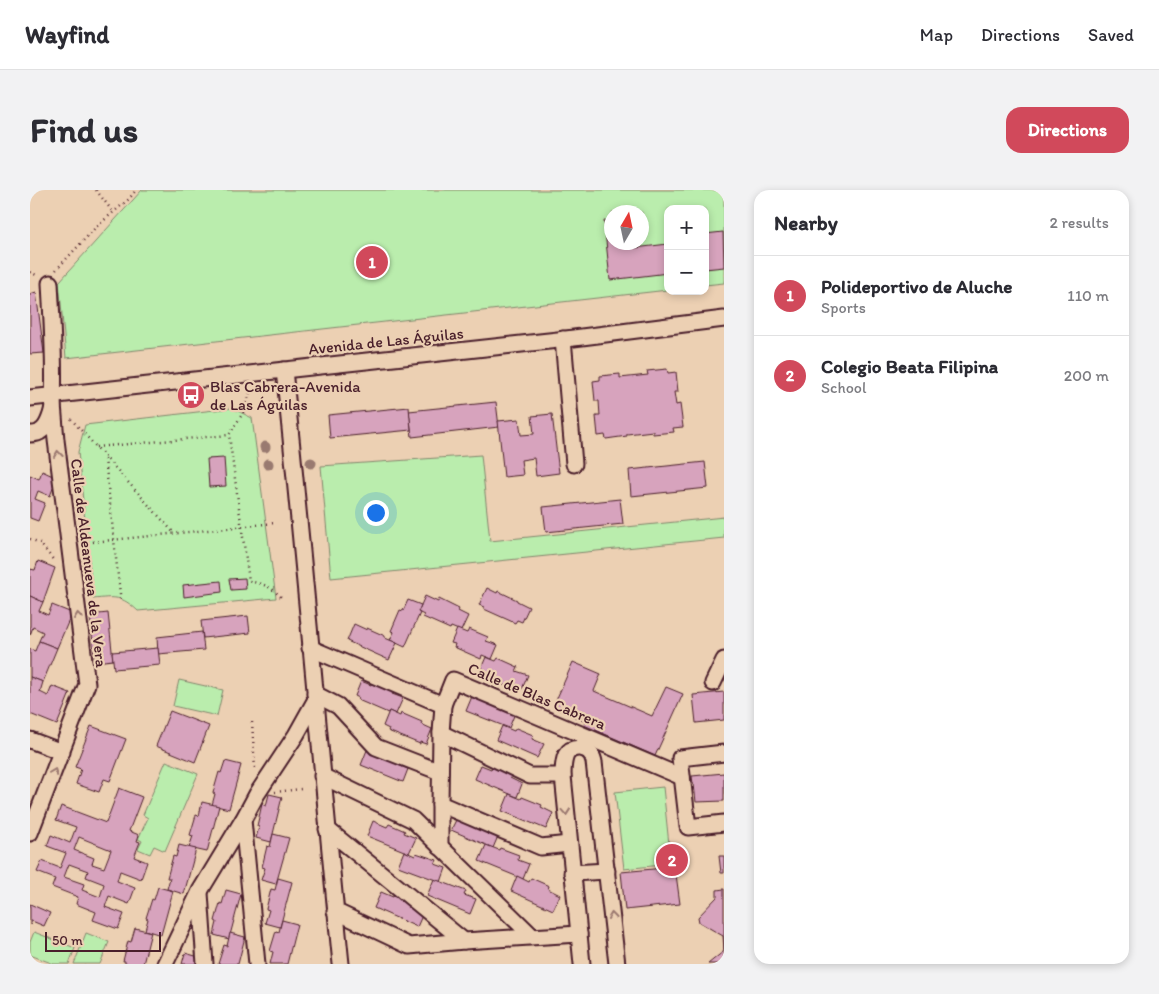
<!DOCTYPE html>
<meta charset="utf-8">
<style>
body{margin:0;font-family:Itim,sans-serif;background:#f2f2f3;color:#2b2b33}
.controls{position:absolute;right:15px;top:15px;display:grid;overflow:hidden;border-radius:10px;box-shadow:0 2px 8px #0003}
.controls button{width:45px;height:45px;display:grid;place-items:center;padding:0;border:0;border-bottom:1px solid #e1e1e2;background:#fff;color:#2b2b33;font:25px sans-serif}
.compass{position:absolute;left:574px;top:15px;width:45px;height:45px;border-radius:50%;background:#fff;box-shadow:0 2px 8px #0003;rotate:9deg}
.scale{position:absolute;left:15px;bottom:12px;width:116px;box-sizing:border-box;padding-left:5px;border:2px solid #4a1f2b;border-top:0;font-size:14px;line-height:18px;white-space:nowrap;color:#4a1f2b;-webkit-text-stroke:4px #ecd0b3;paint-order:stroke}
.you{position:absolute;left:345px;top:322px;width:18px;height:18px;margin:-12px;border:4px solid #fff;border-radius:50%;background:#1a73e8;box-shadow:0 0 0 8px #1a73e833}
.badge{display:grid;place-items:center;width:32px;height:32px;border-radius:50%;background:#d1495b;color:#fff;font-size:16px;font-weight:700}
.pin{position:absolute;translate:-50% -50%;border:2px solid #fff;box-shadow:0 1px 5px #0006}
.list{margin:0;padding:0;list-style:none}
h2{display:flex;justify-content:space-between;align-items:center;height:65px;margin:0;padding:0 20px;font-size:21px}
h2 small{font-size:16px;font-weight:400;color:#7c7c81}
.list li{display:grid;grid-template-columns:32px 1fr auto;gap:15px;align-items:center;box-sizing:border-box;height:80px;padding:0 20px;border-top:1px solid #e1e1e2}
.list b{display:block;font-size:19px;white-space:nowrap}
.list p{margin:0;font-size:16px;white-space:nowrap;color:#7c7c81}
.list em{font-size:16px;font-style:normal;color:#7c7c81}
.map{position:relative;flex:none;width:694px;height:774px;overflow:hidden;border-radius:15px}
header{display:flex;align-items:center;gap:30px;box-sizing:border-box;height:70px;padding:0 25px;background:#fff;border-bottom:1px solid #e1e1e2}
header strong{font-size:24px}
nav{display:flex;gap:28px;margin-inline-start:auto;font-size:18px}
.intro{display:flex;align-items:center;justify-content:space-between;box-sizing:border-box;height:120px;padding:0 30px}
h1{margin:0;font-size:35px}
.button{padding:12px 22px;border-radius:15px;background:#d1495b;color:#fff;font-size:18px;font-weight:700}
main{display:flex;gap:30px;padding:0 30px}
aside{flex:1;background:#fff;border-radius:15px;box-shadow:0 2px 8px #0003}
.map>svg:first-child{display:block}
.green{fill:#baedad;stroke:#82866c;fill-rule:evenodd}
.building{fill:#d7a3bd;stroke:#4a1f2b;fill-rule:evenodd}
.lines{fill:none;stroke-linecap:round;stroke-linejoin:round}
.minor-casing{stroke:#4a1f2b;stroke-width:19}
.path{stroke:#4a1f2b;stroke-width:2.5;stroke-dasharray:1 4;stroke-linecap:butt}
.minor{stroke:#ecd0b3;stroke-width:15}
.tree{fill:#997a6f}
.oneway{stroke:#9b786f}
.labels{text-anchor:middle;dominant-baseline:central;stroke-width:4.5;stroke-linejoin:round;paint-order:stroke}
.street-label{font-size:16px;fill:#4a1f2b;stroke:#ecd0b3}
.poi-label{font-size:16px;fill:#4a1f2b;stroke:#ecd0b3;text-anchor:start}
</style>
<header>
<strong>Wayfind</strong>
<nav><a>Map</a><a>Directions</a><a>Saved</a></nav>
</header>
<div class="intro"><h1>Find us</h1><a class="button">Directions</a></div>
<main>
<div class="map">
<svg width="694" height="774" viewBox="0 0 694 774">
<rect width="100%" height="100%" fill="#ecd0b3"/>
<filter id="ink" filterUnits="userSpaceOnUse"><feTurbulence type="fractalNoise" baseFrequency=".02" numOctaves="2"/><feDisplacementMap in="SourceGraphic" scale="10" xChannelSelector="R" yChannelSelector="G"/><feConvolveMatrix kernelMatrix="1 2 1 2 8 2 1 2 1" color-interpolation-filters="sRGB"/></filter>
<g filter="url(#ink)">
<g class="green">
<path d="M 112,0 L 694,0 L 694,93 L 675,95 L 675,19 L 638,19 L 638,100 L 36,168 L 29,92 ZM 582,22 L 612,22 L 612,52 L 582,52 Z"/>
<path d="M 202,218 L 222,228 L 246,408 L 108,421 C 91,405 85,407 63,409 L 48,262 L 55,235 Z"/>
<polygon points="451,265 460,351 694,327 694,348 301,388 291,276"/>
<polygon points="149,490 193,500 187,526 143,516"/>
<polygon points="136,571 168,584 135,661 124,656 120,664 108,659 112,651 108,649 118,628 113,625"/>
<polygon points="633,597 641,674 594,679 585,602"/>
<polygon points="4,742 45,758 39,774 24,774 0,765 0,752"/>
<polygon points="56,743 79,752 70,774 44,774"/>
</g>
<g class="building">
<polygon points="582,30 582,52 604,52 605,58 638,54 638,83 580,90 574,31"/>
<polygon points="693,42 694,77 675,79 675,44"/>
<polygon points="6,102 14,163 0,164 0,104"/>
<polygon points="637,179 638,183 646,182 648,202 644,202 646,215 650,214 653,237 643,238 644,242 623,244 623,241 597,244 597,246 576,249 575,245 568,246 566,226 570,226 569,211 565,211 563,191 570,190 570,186 590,184 590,188 618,185 617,181"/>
<polygon points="466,212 469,237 382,247 379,221"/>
<polygon points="379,217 381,240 300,248 298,225"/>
<polygon points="522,224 529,283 506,286 504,268 491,270 493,285 474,287 468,231 489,229 491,245 504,244 502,226"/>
<polygon points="194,268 196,296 179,297 177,269"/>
<polygon points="675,272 678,298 601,306 599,280"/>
<polygon points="12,281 27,288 20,306 8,301 5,309 15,313 8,331 0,328 0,285 9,289"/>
<polygon points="590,309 593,334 516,342 513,317"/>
<polygon points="8,371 25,378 13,412 0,406 0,379 5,380"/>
<polygon points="215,388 216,399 201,400 199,389"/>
<polygon points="191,391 192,402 154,407 153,395"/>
<polygon points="457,398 467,403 468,401 487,410 487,411 499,417 492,432 487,430 485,433 454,419 454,417 449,415"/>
<polygon points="0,406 13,412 9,421 18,425 22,415 42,423 27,458 9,451 13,442 3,437 0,445"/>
<polygon points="395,406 408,412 409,409 429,419 428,421 438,426 431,441 421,437 420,439 393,427 394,425 388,422"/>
<polygon points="378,410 391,415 388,422 390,423 375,457 360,450 364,442 361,441 370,420 373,421"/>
<polygon points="78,423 83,470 65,472 60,425"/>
<polygon points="218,426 220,443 173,448 171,431"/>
<polygon points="324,434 337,440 337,438 355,446 355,448 367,453 359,470 317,451"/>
<polygon points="427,439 437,443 439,439 458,447 456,451 468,455 462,469 452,465 451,469 424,457 425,454 421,453"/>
<polygon points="172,442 174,460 128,464 127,447"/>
<polygon points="9,451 27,458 13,492 0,487 0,459 5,461"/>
<polygon points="128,458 130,475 84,479 82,462"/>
<polygon points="456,467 466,471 468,468 488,477 486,481 498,485 492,499 486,496 485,500 453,486 455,483 450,481"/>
<polygon points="543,472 571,484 564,501 622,526 636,497 653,504 625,566 554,535 556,532 523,517"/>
<polygon points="0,487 13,492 10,502 18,506 22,496 40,503 27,535 0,524"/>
<polygon points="331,491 341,495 342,493 363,502 362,504 373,508 366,524 359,521 358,523 328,510 329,508 325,506"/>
<polygon points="694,502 694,530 666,533 663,505"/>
<polygon points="443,504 485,523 479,538 436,521"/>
<polygon points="140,521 179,536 165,572 126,556"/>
<polygon points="359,521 370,526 371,523 392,532 391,534 402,539 396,554 390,552 390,554 358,541 359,539 353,536"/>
<polygon points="61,536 96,549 80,591 74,589 69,602 46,594 51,579 45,577"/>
<polygon points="472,536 484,541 486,538 503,545 502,549 514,554 507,568 466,550"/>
<polygon points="337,560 370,571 368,575 378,579 373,592 331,575"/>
<polygon points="195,571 211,575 199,619 182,615 185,604 183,603 189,582 191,583"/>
<polygon points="451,575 461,579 463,575 482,583 480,588 492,594 487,607 445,589"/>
<polygon points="694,583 694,611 666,612 664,594 663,594 662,586"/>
<path d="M 89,598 L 112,607 L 99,641 L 109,645 L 107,651 L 110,652 L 104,667 L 117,672 L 111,689 L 90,681 L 87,691 L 105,698 L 99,714 L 79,706 L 75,717 L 94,724 L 88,739 L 63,730 L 66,722 L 46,714 L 48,707 L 22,697 L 25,689 L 7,682 L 12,671 L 30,678 L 36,663 L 17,656 L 21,645 L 40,653 L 46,637 L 26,630 L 31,616 L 76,633 ZM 49,647 L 81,660 L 74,678 L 62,674 L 64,668 L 44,660 ZM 39,674 L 58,681 L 56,687 L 74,694 L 70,707 L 52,700 L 54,694 L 34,687 Z"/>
<polygon points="239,604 252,607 241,652 226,648 229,637 227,636 232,614 236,616"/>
<polygon points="479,604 491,609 492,607 512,615 511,617 523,623 516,639 472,621"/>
<polygon points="172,612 189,616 177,662 159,658 163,646 160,645 166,625 169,626"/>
<polygon points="428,626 469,644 463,658 421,640"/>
<polygon points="343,631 357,637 359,634 375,641 374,643 386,648 379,663 337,646"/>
<polygon points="243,644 259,648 246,694 231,690 235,678 232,677 237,656 240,657"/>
<polygon points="149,655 166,659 154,704 137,699 140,688 137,688 143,666 146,667"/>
<polygon points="456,655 469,660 470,658 489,665 488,670 499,674 493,689 449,671"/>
<polygon points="374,661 385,666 386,663 407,670 405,674 416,678 411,692 368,676"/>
<polygon points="689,666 694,666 694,683 691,683"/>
<polygon points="645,677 650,714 595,720 591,682"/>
<polygon points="487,686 499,692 501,688 519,696 518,699 530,705 523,720 481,701"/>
<polygon points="248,688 262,692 250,737 235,733 239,720 236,719 241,699 245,700"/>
<polygon points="404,689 436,701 434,705 446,709 440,724 397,706"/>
<polygon points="128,697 143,701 131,745 115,740 118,729 116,728 122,709 124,710"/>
<polygon points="694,699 694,774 678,774 694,761 693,746 669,732 668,727 687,707 687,700"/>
<polygon points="196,700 211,704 199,749 184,745 187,732 185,731 190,713 192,714"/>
<polygon points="351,702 363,707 364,705 383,713 394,721 387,737 344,718"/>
<polygon points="0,714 20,723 14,736 2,731 0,735"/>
<polygon points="252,730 267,734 257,774 240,774 243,762 240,761 246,741 249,742"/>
<polygon points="105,738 121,742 113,774 95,774 95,771 93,771 98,751 101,752"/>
<polygon points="200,743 215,747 208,774 188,774 194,755 197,756"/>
<polygon points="155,763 169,767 167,774 152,774"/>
</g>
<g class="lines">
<defs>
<g id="minor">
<polyline points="533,149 544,274"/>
<path d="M 254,180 C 275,378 291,576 311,774"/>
<polyline points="0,208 528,150 694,129"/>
<path d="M 0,244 C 4,244 8,244 11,241 C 18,237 23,221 23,213 C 25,173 22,133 20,93"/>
<polyline points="280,458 413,515 423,490 652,587"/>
<polyline points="683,493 694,470"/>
<polyline points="285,504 308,516 346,557 410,582"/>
<polyline points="411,543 413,515"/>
<polyline points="0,550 32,562"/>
<polyline points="694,563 650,568 658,637 694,633"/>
<polyline points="292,586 383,630 502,746"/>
<polyline points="533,586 500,586 411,543 410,614 511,657 539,654"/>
<polyline points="410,614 410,657"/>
<polyline points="213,630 227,774"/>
<polyline points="297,639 434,751 549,744"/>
<polyline points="0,643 57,494 26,250 23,214"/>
<polyline points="542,683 577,681"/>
<polyline points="170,703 175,774"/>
<polyline points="305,721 379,756 434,751"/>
<polyline points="135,774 170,701 213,630 227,604 266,545 285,511"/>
<path d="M 552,774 L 533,586 C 533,579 533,572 536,565 C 541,556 555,556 561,564 C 562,565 564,571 564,572 L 587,774"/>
</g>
</defs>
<use href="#minor" class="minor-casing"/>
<g class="path">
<polyline points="66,0 83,22"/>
<polyline points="26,80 66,37 99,9 106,0"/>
<polyline points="0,82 8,86"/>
<path d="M 220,203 L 213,223 L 199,245 L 219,391 C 237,395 240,396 253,409"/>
<polyline points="41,229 144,343"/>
<polyline points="66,257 199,245"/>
<polyline points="75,269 91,413"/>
<polyline points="0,349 10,353 25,372"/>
<polyline points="53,353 245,333"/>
<polyline points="222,532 225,579"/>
<polyline points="245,602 271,599"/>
</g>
<use href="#minor" class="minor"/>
</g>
<g class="tree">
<circle cx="235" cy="257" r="5.5"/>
<circle cx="281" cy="273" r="5.5"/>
<circle cx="238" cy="274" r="5.5"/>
</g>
<defs><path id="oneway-chevron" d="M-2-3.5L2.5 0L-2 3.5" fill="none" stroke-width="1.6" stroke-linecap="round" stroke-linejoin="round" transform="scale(1.25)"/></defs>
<g class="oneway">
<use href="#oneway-chevron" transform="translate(28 264) rotate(-97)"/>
<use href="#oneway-chevron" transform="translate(48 426) rotate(-97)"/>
<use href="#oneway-chevron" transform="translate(24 582) rotate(-69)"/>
<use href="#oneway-chevron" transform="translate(536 622) rotate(85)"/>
<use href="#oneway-chevron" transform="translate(582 726) rotate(-96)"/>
</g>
</g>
<defs>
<symbol id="bus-disc" viewBox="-11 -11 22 22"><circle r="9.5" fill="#d1495b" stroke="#ecd0b3"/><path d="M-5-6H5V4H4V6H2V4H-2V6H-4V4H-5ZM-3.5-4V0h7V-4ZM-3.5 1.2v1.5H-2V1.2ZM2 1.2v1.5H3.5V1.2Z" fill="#fff"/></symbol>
</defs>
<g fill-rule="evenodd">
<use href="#bus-disc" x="145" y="189" width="32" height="32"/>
</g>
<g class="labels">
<g class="street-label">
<text transform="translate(356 151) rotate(-6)">Avenida de Las Águilas</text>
<text transform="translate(59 373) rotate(83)">Calle de Aldeanueva de la Vera</text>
<text transform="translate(507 506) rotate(23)">Calle de Blas Cabrera</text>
</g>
<g class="poi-label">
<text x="180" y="196">Blas Cabrera-Avenida<tspan x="180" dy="18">de Las Águilas</tspan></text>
</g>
</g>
</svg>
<div class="controls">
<button>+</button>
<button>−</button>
</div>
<svg class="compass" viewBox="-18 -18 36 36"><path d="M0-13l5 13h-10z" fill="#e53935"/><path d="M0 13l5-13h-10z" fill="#7c7c81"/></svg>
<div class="scale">50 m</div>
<div class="you"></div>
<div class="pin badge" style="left:342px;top:72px">1</div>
<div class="pin badge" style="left:642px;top:670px">2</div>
</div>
<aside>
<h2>Nearby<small>2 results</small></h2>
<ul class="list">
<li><span class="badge">1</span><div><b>Polideportivo de Aluche</b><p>Sports</p></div><em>110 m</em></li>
<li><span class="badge">2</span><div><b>Colegio Beata Filipina</b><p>School</p></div><em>200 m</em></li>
</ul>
</aside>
</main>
